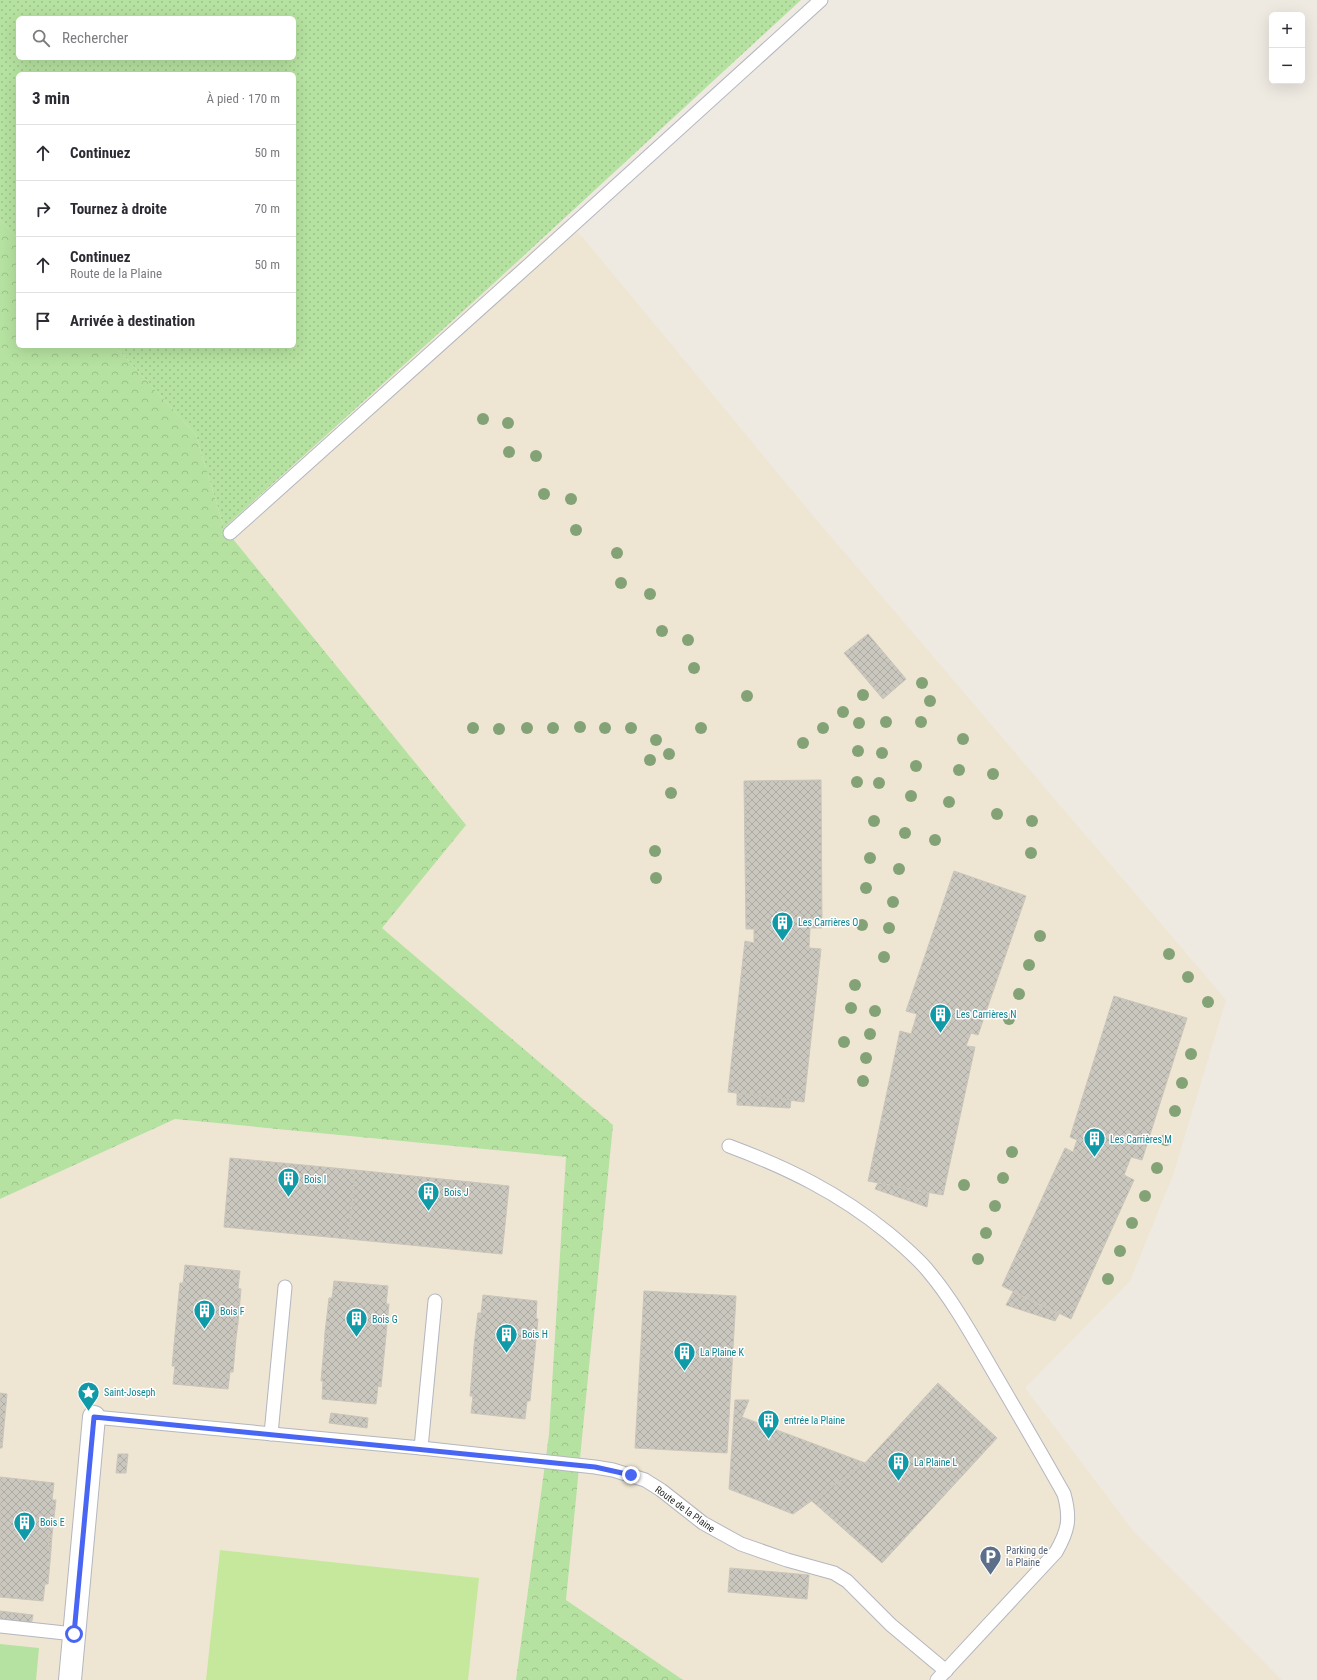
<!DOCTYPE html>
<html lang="fr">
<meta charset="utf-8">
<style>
body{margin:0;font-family:"Roboto Condensed",sans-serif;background:#f2f2f3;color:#2b2b33}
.controls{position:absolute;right:12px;top:12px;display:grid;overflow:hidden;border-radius:6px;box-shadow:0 4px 16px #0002}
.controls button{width:36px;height:36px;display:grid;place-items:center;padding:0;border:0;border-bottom:1px solid #e1e1e2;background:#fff;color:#2b2b33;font:20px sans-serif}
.stop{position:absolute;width:12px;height:12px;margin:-9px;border:3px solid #4965f3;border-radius:50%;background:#fff}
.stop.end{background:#4965f3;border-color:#fff;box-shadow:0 1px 4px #0008}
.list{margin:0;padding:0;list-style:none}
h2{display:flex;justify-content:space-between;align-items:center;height:52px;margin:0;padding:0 16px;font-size:17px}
h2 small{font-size:13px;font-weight:400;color:#7c7c81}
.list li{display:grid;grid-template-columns:26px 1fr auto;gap:12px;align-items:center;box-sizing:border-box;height:56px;padding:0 16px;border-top:1px solid #e1e1e2}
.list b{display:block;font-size:15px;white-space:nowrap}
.list p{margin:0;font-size:13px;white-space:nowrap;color:#7c7c81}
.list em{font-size:13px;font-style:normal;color:#7c7c81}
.icon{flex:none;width:22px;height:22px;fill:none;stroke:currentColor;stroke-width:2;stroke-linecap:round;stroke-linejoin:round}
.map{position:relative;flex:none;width:1317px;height:1680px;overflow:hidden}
.search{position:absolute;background:#fff;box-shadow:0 4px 16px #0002;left:16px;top:16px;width:280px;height:44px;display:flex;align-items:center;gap:10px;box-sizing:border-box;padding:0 14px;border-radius:6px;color:#7c7c81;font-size:15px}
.panel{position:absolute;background:#fff;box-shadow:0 4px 16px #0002;left:16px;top:72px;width:280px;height:276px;border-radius:6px}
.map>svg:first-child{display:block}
.education{fill:#eee6d2}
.grass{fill:url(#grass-dots);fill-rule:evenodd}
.forest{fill:url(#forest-crowns)}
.park{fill:#b5e2a0}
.pitch{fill:#c6e89d}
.building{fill:url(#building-cross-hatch);stroke:#cac5ba}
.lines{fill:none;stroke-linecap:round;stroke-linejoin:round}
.lane-casing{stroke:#b4b6c0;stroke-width:15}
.street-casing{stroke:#b4b6c0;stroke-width:24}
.lane{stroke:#fff;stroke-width:13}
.street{stroke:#fff;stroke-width:22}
.tree{fill:#83a376}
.route{stroke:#4965f3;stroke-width:5}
.labels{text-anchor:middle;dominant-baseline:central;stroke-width:3;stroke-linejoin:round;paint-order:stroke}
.culture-label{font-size:10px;fill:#0d838f;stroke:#fff;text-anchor:start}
.street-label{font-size:10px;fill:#2d2d2d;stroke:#fff}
.service-label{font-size:10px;fill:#4e5e75;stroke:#fff;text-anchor:start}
</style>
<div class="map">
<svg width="1317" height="1680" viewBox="0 0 1317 1680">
<defs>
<pattern id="grass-dots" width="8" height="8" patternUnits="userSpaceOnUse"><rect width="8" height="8" fill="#b5e2a0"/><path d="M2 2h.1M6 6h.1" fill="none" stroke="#9cc28a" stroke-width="1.8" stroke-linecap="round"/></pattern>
<pattern id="forest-crowns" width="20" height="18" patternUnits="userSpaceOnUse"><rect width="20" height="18" fill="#b5e2a0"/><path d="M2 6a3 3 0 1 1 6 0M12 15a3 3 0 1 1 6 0" fill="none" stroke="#9cc28a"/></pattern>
<pattern id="building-cross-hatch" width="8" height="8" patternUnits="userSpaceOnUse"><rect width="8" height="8" fill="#cac7bf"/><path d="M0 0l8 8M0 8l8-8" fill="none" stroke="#aeaba4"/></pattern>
</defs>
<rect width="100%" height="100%" fill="#eee9e1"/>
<g class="education">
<polygon points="564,221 584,239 809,511 1226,1000 1173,1175 1130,1281 1025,1388 1134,1532 1282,1680 683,1680 566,1600 613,1125 382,928 224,528"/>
<polygon points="175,1119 566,1157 549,1434 516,1680 0,1680 0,1199"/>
</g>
<path class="grass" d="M 0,0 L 801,0 L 493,284 L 224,528 L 196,435 L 115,346 L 294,346 L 294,74 L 18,74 L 18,239 L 0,220 ZM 18,18 L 294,18 L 294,58 L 18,58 Z"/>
<polygon class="forest" points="0,220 18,239 18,346 115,346 196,435 224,528 466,825 382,928 613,1125 566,1600 683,1680 516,1680 549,1434 566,1157 175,1119 0,1199"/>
<polygon class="park" points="0,1644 39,1648 36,1680 0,1680"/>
<polygon class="pitch" points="220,1550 479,1578 468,1680 206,1680"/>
<g class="building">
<polygon points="868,634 906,679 883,699 844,653"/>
<polygon points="821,780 822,928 810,928 809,948 821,949 804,1102 728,1092 745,941 754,943 754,929 746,929 744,781"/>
<polygon points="954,871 1026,896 978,1035 971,1033 966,1046 975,1047 943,1195 868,1181 900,1031 911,1034 917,1014 906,1011"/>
<polygon points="1114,996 1187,1018 1142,1160 1131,1157 1124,1175 1134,1180 1071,1319 1002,1286 1065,1148 1073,1152 1077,1140 1070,1137"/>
<polygon points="737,1093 791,1100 790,1108 737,1105"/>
<polygon points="230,1158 355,1170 349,1239 224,1227"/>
<polygon points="355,1170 509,1186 502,1254 349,1239"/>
<polygon points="878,1183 929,1193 927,1207 875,1189"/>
<polygon points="185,1265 240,1271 238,1288 241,1289 238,1323 235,1322 233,1338 236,1338 233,1372 230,1372 228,1389 173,1384 175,1366 172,1366 180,1283 183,1283"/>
<polygon points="334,1281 388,1286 386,1304 389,1304 381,1387 378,1386 376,1404 322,1399 323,1381 321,1381 324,1347 327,1348 329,1332 325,1332 329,1298 332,1298"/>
<polygon points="644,1291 736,1296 727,1453 635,1448"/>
<polygon points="1013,1292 1059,1314 1055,1321 1006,1305"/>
<polygon points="483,1295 537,1301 536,1318 538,1319 530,1401 527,1401 525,1419 471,1413 473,1396 470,1396 473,1362 476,1362 478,1346 474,1346 478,1313 481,1313"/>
<polygon points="235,1322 238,1323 236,1338 233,1338"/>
<polygon points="325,1332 329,1332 327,1348 324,1347"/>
<polygon points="474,1346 478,1346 476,1362 473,1362"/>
<polygon points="938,1383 997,1438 882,1563 812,1501 865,1463"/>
<polygon points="0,1393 7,1394 2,1448 0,1448"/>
<polygon points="735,1400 749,1400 742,1417 865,1463 793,1514 729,1489"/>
<polygon points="331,1413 368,1418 367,1428 329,1423"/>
<polygon points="118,1454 128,1454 126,1473 116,1473"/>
<polygon points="0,1477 54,1483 52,1500 56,1500 52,1535 49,1534 48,1550 51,1550 48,1584 45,1584 43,1601 0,1597"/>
<polygon points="49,1534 52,1535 51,1550 48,1550"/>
<polygon points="730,1568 809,1575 807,1599 728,1592"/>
<polygon points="0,1611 33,1615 31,1626 0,1621"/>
</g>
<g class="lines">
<defs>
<g id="lane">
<polyline points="230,533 531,263 821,0"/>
<path d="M 729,1146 C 788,1168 839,1193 888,1233 C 902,1245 917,1257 929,1272 C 954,1302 973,1337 993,1371 C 1017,1412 1041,1453 1064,1494 C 1071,1519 1068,1531 1056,1552 L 937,1680"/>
<polyline points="94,1417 421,1448 435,1301"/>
<polyline points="271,1434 285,1287"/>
<polyline points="421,1448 595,1467 613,1470 645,1480 661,1490 703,1523 741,1544 787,1560 834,1573 847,1581 891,1625 946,1671"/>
<polyline points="0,1626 74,1634"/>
</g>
<polyline id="street" points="70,1680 94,1417"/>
</defs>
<use href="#lane" class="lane-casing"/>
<use href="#street" class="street-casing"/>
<use href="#lane" class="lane"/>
<use href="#street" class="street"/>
</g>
<g class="tree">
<circle cx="483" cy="419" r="6"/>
<circle cx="508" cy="423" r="6"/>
<circle cx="509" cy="452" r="6"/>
<circle cx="536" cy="456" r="6"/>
<circle cx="544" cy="494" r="6"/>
<circle cx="571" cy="499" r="6"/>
<circle cx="576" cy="530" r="6"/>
<circle cx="617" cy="553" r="6"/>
<circle cx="621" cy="583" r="6"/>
<circle cx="650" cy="594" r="6"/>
<circle cx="662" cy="631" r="6"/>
<circle cx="688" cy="640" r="6"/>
<circle cx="694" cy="668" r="6"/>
<circle cx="922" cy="683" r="6"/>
<circle cx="863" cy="695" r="6"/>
<circle cx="747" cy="696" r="6"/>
<circle cx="930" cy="701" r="6"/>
<circle cx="843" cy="712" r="6"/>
<circle cx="886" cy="722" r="6"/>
<circle cx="921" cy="722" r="6"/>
<circle cx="859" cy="723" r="6"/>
<circle cx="580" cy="727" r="6"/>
<circle cx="473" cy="728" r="6"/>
<circle cx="527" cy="728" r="6"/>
<circle cx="553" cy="728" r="6"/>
<circle cx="605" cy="728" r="6"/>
<circle cx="631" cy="728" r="6"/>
<circle cx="701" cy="728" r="6"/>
<circle cx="823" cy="728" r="6"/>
<circle cx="499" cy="729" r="6"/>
<circle cx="963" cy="739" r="6"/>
<circle cx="656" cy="740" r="6"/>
<circle cx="803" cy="743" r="6"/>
<circle cx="858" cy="751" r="6"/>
<circle cx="882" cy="753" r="6"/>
<circle cx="669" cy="754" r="6"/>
<circle cx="650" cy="760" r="6"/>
<circle cx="916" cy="766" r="6"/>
<circle cx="959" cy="770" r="6"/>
<circle cx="993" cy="774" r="6"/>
<circle cx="857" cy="782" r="6"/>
<circle cx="879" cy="783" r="6"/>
<circle cx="671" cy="793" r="6"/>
<circle cx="911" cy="796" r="6"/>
<circle cx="949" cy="802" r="6"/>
<circle cx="997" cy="814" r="6"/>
<circle cx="874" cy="821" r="6"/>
<circle cx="1032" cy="821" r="6"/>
<circle cx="905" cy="833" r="6"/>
<circle cx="935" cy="840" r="6"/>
<circle cx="655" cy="851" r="6"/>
<circle cx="1031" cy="853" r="6"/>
<circle cx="870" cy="858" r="6"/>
<circle cx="899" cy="869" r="6"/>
<circle cx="656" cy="878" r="6"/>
<circle cx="866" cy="888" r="6"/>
<circle cx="893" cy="902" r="6"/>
<circle cx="862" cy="925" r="6"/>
<circle cx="889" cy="928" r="6"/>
<circle cx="1040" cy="936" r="6"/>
<circle cx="1169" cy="954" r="6"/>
<circle cx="884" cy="957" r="6"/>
<circle cx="1029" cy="965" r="6"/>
<circle cx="1188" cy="977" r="6"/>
<circle cx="855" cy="985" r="6"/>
<circle cx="1019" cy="994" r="6"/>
<circle cx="1208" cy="1002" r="6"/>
<circle cx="851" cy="1008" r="6"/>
<circle cx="875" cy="1011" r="6"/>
<circle cx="1009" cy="1019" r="6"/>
<circle cx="870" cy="1034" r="6"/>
<circle cx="844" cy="1042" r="6"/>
<circle cx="1191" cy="1054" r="6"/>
<circle cx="866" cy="1058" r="6"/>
<circle cx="863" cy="1081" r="6"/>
<circle cx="1182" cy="1083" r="6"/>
<circle cx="1175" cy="1111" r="6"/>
<circle cx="1166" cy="1140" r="6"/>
<circle cx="1012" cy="1152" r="6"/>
<circle cx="1157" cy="1168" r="6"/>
<circle cx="1003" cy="1178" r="6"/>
<circle cx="964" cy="1185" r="6"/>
<circle cx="1145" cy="1196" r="6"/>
<circle cx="995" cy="1206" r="6"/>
<circle cx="1132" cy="1223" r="6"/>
<circle cx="986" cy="1233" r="6"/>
<circle cx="1120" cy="1251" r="6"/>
<circle cx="978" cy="1259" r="6"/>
<circle cx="1108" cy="1279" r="6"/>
</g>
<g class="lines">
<polyline class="route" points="74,1634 94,1417 595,1467 631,1475"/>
</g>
<defs>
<symbol id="building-pin" viewBox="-11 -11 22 30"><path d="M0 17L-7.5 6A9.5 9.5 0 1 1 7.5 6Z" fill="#0f9aa8" stroke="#fff"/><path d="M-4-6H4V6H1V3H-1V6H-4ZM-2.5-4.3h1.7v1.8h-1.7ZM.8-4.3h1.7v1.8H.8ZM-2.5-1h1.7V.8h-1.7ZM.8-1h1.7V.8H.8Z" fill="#fff"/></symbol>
<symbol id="sight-pin" viewBox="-11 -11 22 30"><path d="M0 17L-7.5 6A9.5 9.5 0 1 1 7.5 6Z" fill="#0f9aa8" stroke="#fff"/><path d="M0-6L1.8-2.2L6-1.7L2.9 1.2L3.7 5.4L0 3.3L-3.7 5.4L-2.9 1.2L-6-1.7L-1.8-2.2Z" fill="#fff"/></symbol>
<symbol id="parking-pin" viewBox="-11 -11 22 30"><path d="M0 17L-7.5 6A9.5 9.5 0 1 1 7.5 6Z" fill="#5c6f8a" stroke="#fff"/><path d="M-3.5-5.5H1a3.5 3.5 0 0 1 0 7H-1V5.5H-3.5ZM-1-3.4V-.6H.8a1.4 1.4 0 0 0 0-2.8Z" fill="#fff"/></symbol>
</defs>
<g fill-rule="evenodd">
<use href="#building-pin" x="770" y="910" width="25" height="34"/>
<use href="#building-pin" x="928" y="1002" width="25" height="34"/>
<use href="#building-pin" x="1082" y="1126" width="25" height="34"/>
<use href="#building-pin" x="276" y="1166" width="25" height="34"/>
<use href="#building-pin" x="416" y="1180" width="25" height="34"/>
<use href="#building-pin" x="192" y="1298" width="25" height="34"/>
<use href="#building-pin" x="344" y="1306" width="25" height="34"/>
<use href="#building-pin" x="494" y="1322" width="25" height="34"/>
<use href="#building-pin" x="672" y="1340" width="25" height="34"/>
<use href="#sight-pin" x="76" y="1380" width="25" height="34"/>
<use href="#building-pin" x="756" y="1408" width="25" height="34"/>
<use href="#building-pin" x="886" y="1450" width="25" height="34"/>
<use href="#building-pin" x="12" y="1510" width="25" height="34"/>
<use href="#parking-pin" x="978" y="1544" width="25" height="34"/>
</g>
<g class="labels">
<g class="culture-label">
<text x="798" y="922">Les Carrières O</text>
<text x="956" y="1014">Les Carrières N</text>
<text x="1110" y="1139">Les Carrières M</text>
<text x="304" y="1179">Bois I</text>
<text x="444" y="1192">Bois J</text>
<text x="220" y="1311">Bois F</text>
<text x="372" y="1319">Bois G</text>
<text x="522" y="1334">Bois H</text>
<text x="700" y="1352">La Plaine K</text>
<text x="104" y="1392">Saint-Joseph</text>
<text x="784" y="1420">entrée la Plaine</text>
<text x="914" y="1462">La Plaine L</text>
<text x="40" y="1522">Bois E</text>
</g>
<g class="street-label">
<text transform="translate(685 1509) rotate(36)">Route de la Plaine</text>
</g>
<g class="service-label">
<text x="1006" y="1550">Parking de<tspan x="1006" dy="12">la Plaine</tspan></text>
</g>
</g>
</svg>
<div class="controls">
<button>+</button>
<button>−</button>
</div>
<div class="stop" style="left:74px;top:1634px"></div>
<div class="stop end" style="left:631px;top:1475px"></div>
<div class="search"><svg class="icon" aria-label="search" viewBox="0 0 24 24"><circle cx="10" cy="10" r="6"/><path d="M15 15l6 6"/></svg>Rechercher</div>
<section class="panel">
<h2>3 min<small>À pied · 170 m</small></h2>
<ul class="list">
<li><svg class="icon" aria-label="ahead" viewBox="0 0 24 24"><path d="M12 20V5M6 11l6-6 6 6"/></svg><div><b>Continuez</b></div><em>50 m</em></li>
<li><svg class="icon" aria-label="right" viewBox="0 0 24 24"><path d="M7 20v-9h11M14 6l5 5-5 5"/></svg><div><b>Tournez à droite</b></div><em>70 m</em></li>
<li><svg class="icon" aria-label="ahead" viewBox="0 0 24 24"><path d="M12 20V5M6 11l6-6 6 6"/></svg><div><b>Continuez</b><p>Route de la Plaine</p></div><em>50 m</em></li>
<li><svg class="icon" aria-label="arrive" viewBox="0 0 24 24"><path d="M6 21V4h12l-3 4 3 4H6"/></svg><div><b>Arrivée à destination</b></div></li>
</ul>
</section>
</div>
